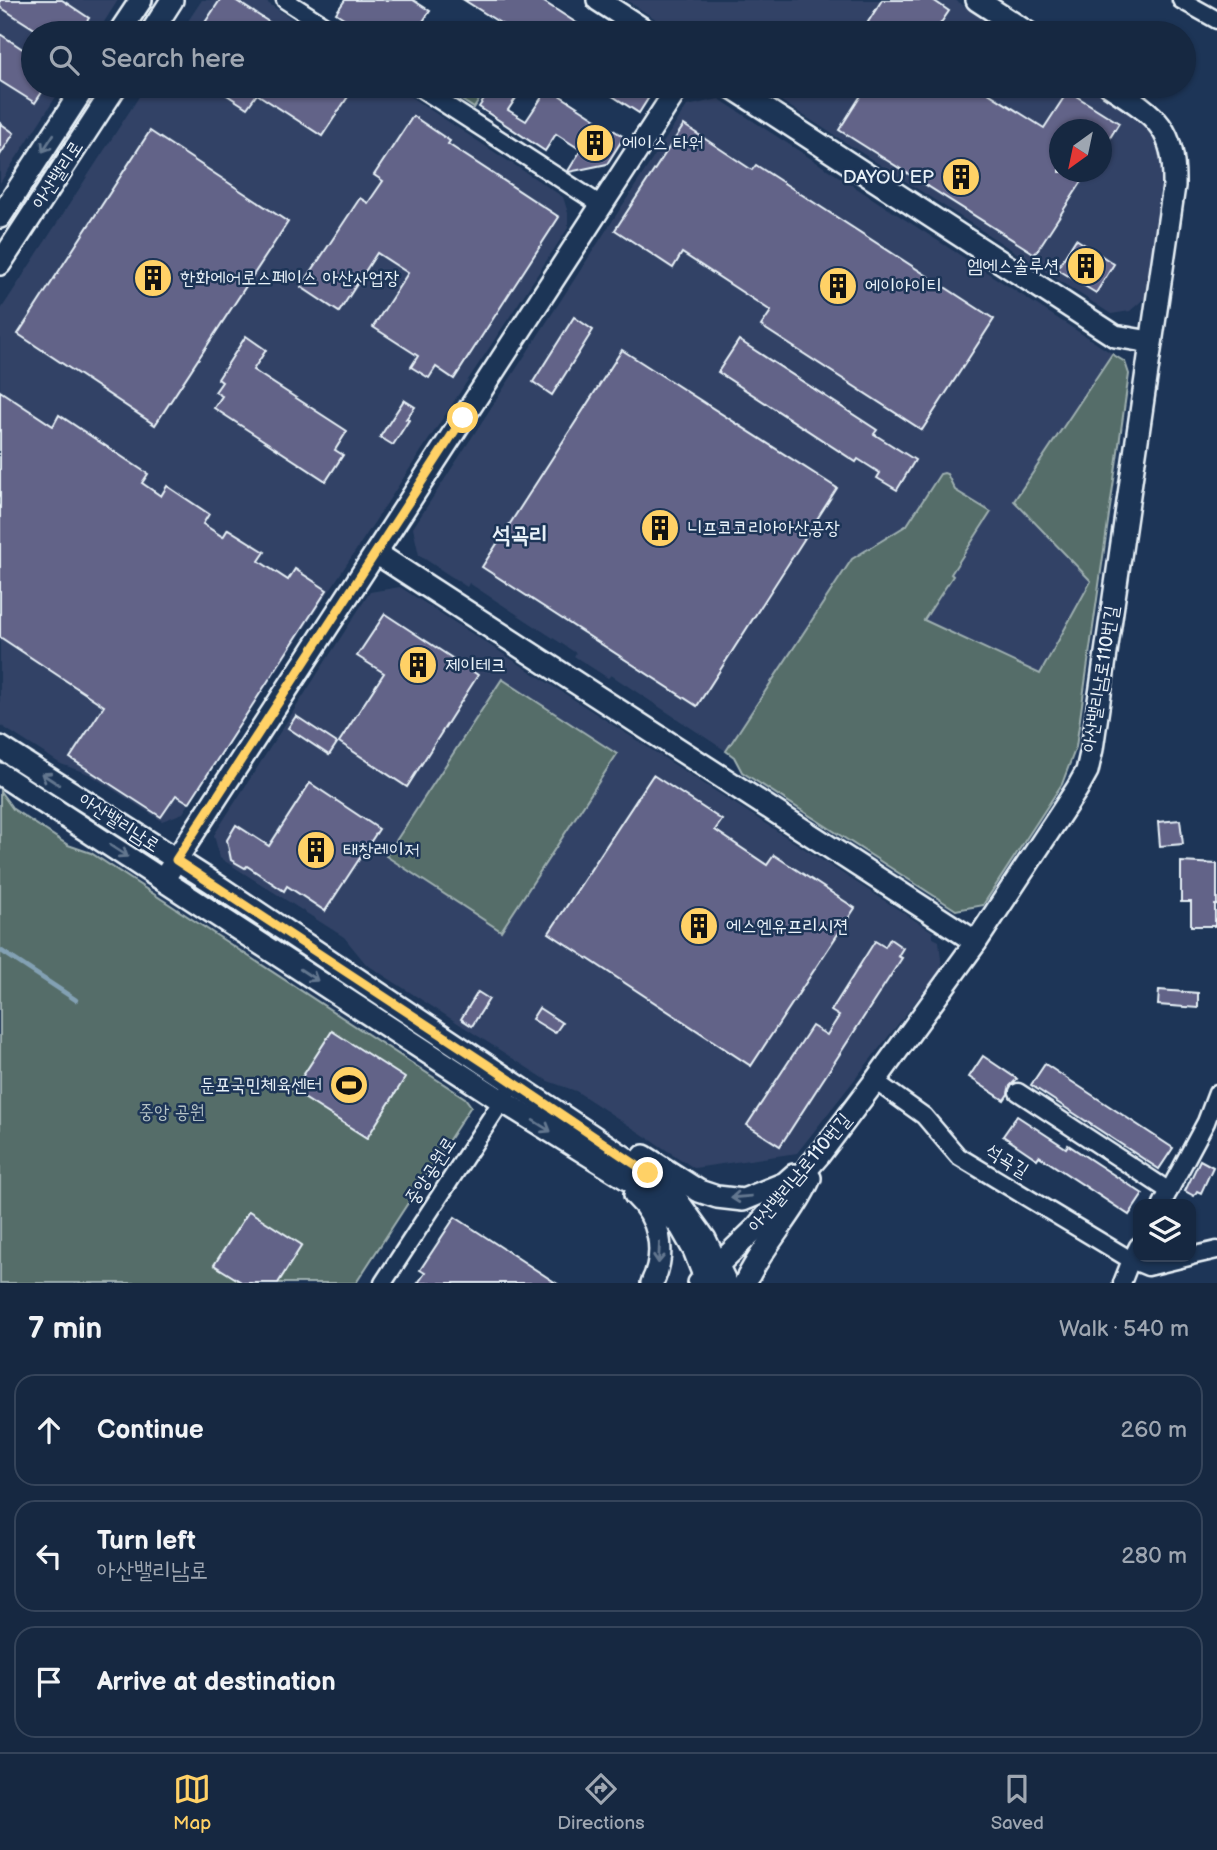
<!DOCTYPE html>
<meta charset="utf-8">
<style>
body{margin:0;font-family:"Balsamiq Sans","Poor Story",sans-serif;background:#1f3048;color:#f1f3f6}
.controls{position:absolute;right:21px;bottom:21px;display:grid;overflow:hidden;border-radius:14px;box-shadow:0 2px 5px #0004}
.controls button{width:63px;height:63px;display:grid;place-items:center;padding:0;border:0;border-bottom:2px solid #35445a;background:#162841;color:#f1f3f6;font:35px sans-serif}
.compass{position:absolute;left:1049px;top:119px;width:63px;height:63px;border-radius:50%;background:#162841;box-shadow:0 2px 5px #0004;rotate:213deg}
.stop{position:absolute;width:21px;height:21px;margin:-16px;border:5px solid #ffd166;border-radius:50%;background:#fff}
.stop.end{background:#ffd166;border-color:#fff;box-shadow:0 2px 7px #0008}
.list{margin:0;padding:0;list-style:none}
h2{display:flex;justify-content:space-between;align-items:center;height:91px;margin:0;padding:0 28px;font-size:30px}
h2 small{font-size:23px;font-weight:400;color:#9ea6b1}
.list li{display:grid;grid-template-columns:46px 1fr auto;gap:21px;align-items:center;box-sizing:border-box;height:112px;margin:0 14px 14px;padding:0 14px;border:2px solid #35445a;border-radius:21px}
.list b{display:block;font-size:26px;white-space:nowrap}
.list p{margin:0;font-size:23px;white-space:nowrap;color:#9ea6b1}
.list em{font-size:23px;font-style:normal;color:#9ea6b1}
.icon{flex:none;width:38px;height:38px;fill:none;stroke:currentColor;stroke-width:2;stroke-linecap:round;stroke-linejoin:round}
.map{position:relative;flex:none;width:1217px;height:1283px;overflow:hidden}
.search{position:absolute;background:#162841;box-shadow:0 2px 5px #0004;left:21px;right:21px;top:21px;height:77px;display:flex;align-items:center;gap:18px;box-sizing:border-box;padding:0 24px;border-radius:38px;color:#9ea6b1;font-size:26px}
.sheet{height:469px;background:#162841}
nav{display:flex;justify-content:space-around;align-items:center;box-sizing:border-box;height:98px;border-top:2px solid #35445a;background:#162841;font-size:19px;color:#9ea6b1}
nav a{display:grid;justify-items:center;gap:4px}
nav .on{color:#ffd166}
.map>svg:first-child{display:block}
.built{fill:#324366;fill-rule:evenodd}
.green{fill:#556d69;stroke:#9eafb0;stroke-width:2}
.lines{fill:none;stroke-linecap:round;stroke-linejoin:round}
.stream{stroke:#83a1b4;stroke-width:4.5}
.building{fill:#626488;stroke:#e8f1f8;stroke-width:2}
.street-casing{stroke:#e8f1f8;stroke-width:21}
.secondary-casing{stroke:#e8f1f8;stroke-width:26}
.street{stroke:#1d3557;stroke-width:16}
.secondary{stroke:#1d3557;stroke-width:21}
.oneway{stroke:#64778f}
.route{stroke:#ffd166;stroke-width:9}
.labels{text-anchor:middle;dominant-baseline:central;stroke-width:5;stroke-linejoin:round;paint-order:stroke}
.poi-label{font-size:19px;fill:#e8f1f8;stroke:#1d3557;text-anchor:start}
.street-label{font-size:19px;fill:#e8f1f8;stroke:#1d3557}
.park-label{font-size:19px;fill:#b5c3c6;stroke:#1d3557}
.quarter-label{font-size:23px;font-weight:bold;fill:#e8f1f8;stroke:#1d3557}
</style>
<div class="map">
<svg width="1217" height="1283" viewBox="0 0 1217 1283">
<rect width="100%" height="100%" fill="#1d3557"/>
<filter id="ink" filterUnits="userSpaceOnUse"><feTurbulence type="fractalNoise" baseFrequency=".0143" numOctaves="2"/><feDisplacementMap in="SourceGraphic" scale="14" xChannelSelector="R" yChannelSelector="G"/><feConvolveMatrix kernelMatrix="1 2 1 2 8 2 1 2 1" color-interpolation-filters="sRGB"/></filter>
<g filter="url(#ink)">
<g class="built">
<polygon points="0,0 118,0 97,33 33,33 33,86 63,86 0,183"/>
<polygon points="202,0 263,0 314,33 180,33"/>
<polygon points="626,0 955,0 1006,33 677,33"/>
<polygon points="146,86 394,86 563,197 568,213 568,228 183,813 162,821 89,774 61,764 0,725 0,311"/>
<path d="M 758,86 L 1087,86 L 1136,116 L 1148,127 L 1157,146 L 1163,166 L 1146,297 L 1130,311 L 1111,314 ZM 1060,130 L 1102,130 L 1102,172 L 1060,172 Z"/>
<polygon points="719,99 1125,362 1129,374 1076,747 1062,784 983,905 956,910 742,772 734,757 726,751 611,675 608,678 574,656 576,653 469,583 467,587 419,555 413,528 687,106"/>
<polygon points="400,587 933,932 933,938 939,941 942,968 797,1153 694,1168 576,1091 548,1081 366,964 344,937 220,858 214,835 370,592"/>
</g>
<g class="green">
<polygon points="440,86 488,86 474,108"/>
<polygon points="1112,354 1125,362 1129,374 1076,747 1062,784 983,905 956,910 742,772 734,757 726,751 852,559 907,525 940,474 944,473 947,474 955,490 991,512 951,574 953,576 924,620 1040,674 1091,581 1014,501"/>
<polygon points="502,679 617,754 501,931 386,856"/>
<polygon points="0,791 13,809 68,845 91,853 465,1098 471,1106 356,1283 0,1283"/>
</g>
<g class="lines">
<polyline class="stream" points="0,950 76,1000"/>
</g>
<g class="building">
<polygon points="0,0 62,0 89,18 79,33 41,33 0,7"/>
<polygon points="220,0 235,0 286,33 198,33"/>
<polygon points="345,0 413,0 430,11 415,33 367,33 336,13"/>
<polygon points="464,0 541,0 592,33 516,33"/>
<polygon points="882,0 933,0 949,11 934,33 861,33"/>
<polygon points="0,34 33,56 33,86 46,86 35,103 0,81"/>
<polygon points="213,86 355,86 322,136 257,94 247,108"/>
<polygon points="493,86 524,86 508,110 526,121 542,97 524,86 545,86 624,137 607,164 569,172 568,171 581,150 556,134 545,151 479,107"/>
<polygon points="597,86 656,86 639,113"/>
<polygon points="867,86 977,86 1044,128 1068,91 1119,123 1102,151 1102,130 1060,130 1060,172 1088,172 1035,254 839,130"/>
<polygon points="413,116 450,141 448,144 559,217 454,379 436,367 429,378 411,367 418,356 373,327 408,273 377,253 339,312 301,287 360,198 368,203 383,181 374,175"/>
<polygon points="0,123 14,133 0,155"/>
<polygon points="684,125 752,170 756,165 994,319 922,430 761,326 771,311 682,253 673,268 615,230"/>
<polygon points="150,131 288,222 155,425 18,334"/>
<polygon points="1076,239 1114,264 1096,293 1057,269"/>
<polygon points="574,317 593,330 552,395 533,382"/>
<polygon points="246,336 266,350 253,370 347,431 335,450 343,455 326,481 214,408 222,396 215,392 222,382 218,379"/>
<polygon points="739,340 877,430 874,434 915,460 897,490 877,478 880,473 858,459 856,462 718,372"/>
<polygon points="622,350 837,488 697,706 482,567"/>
<polygon points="0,391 53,426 59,415 148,474 142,483 161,496 167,486 209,514 203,524 223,537 228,529 265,552 259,561 288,580 295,569 327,590 189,803 176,795 161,817 70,758 104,706 0,637"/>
<polygon points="404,400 415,407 406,419 409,420 393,445 380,437"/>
<polygon points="385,614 478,675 407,787 339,742 384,673 357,656"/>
<polygon points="296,716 337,743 329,755 288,728"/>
<polygon points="653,775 722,820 715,830 767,865 774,855 855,908 751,1066 549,933"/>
<polygon points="310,783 379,829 325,911 287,886 284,891 247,866 245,868 231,860 227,840 236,825 269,846"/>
<polygon points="1180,820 1183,844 1160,846 1158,822"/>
<polygon points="1181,862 1217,864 1217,905 1215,905 1215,926 1191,926 1191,902 1181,902"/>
<polygon points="890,939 903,948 898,956 902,958 780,1146 747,1125 812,1026 827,1035 839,1016 831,1011 875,941 885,947"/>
<polygon points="1159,990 1198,993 1198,1008 1158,1005"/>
<polygon points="478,992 489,999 472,1026 461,1019"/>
<polygon points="539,1008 562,1023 555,1033 532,1019"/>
<polygon points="332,1031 405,1078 367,1138 293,1091"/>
<polygon points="983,1056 1017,1079 1010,1086 1008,1094 1004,1100 969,1077"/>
<polygon points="1045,1064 1173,1148 1159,1169 1031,1085"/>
<polygon points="1017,1116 1066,1148 1068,1145 1143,1194 1129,1215 1039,1156 1037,1159 1003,1136"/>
<polygon points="1200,1160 1213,1167 1201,1193 1197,1191 1194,1196 1185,1191"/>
<polygon points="249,1211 302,1245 278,1283 243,1283 214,1265"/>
<polygon points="455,1217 556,1283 418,1283 425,1273 420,1270"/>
</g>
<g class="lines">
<defs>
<g id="street">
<polyline points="285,0 336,33"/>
<polyline points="1181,0 1217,20"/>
<polyline points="417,86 601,205"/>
<polyline points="875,1081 924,1116 958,1156 1131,1260 1148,1267 1189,1257"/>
<polyline points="1018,1092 1169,1191"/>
<polyline points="1162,1204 1206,1122 1217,1093"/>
<polyline points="1191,1256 1217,1250"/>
<polyline points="383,1283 507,1093"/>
<polyline points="1122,1283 1131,1260 1138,1246"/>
</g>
<g id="secondary">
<polyline points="598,0 649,33"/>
<polyline points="977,0 1028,33"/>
<polyline points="119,33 141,0"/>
<polyline points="151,33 172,0"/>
<polyline points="730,86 1115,336 1150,342"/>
<polyline points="0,217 85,86"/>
<polyline points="0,264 116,86"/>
<polyline points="376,553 976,942"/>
<polyline points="0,747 212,882 648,1173 677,1200 705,1239 726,1283"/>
<polyline points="0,774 502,1101 637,1185 658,1201 681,1227 694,1250 707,1283"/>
<polyline points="163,880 679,86"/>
<polyline points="644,1156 699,1191 717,1197 743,1200 785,1183 794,1175"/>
<path d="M 635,1195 C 660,1218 667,1252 652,1283"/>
<path d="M 699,1283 L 755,1229 L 820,1154 L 875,1081 L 976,942 L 1077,789 L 1087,771 L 1092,749 L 1174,186 C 1175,127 1156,116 1110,86"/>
<path d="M 745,1283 C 762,1246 793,1216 810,1178"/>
</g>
</defs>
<use href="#street" class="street-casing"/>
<use href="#secondary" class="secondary-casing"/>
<use href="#street" class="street"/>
<use href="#secondary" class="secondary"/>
</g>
<defs><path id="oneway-shaft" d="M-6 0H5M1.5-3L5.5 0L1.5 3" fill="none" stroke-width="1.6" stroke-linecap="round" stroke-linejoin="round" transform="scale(1.75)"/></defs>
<g class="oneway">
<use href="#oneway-shaft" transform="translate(48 143) rotate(123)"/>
<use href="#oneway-shaft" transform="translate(50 779) rotate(-147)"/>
<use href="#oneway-shaft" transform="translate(119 851) rotate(33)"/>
<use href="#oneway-shaft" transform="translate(309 975) rotate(33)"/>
<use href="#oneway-shaft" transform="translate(542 1126) rotate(32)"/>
<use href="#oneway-shaft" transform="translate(741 1197) rotate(175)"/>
<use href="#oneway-shaft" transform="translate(659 1253) rotate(93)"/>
</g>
</g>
<g class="lines" filter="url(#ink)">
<polyline class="route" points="463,418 176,860 485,1063 648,1173"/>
</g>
<defs>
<symbol id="building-disc" viewBox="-11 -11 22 22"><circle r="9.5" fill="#ffd166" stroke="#1d3557"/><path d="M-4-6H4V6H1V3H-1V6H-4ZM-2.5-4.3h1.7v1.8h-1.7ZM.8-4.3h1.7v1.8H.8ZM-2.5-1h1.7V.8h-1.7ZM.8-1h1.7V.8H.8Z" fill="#111"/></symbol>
<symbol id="stadium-disc" viewBox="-11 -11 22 22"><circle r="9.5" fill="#ffd166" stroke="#1d3557"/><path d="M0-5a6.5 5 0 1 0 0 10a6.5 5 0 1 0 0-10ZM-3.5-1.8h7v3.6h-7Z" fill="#111"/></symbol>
</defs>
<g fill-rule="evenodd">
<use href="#building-disc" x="573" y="121" width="44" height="44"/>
<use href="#building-disc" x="939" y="155" width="44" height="44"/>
<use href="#building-disc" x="1064" y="244" width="44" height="44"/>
<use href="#building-disc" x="131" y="256" width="44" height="44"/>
<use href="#building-disc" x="816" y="264" width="44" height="44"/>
<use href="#building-disc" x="638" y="506" width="44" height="44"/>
<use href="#building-disc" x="396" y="643" width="44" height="44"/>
<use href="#building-disc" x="294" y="828" width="44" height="44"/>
<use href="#building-disc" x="677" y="904" width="44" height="44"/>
<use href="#stadium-disc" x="327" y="1063" width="44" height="44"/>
</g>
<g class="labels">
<g class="poi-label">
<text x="622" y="143">에이스 타워</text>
<text x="934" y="177" text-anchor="end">DAYOU EP</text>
<text x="1059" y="266" text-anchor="end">엠에스솔루션</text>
<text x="180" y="278">한화에어로스페이스 아산사업장</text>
<text x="865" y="286">에이아이티</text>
<text x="687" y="528">니프코코리아아산공장</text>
<text x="445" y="665">제이테크</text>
<text x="343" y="850">태창레이저</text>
<text x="726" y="926">에스엔유프리시젼</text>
<text x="322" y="1085" text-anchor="end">둔포국민체육센터</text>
</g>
<g class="street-label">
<text transform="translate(58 175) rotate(-57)">아산밸리로</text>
<text transform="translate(1101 679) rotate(-81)">아산밸리남로110번길</text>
<text transform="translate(119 823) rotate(33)">아산밸리남로</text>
<text transform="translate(1007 1161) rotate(31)">석곡길</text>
<text transform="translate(431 1171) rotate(-57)">중앙공원로</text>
<text transform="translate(800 1173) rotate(-50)">아산밸리남로110번길</text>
</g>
<g class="park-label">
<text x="172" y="1112">중앙 공원</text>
</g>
<g class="quarter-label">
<text x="520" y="535">석곡리</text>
</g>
</g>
</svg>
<div class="controls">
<button><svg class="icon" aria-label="layers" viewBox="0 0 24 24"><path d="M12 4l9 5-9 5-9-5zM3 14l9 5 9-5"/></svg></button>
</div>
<svg class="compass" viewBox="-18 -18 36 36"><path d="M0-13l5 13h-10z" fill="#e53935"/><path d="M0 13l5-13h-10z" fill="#9ea6b1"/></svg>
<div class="stop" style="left:463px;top:418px"></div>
<div class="stop end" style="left:648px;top:1173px"></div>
<div class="search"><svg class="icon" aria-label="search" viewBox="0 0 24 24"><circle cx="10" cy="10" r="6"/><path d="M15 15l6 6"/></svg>Search here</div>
</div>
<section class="sheet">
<h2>7 min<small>Walk · 540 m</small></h2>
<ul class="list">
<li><svg class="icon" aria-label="ahead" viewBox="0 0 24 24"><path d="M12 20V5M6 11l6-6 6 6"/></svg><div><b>Continue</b></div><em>260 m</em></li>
<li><svg class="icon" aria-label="left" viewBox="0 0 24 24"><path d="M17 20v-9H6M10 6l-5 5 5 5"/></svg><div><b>Turn left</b><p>아산밸리남로</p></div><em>280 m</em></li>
<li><svg class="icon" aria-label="arrive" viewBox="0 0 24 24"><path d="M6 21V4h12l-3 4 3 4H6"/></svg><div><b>Arrive at destination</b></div></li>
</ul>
</section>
<nav>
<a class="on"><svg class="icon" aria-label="map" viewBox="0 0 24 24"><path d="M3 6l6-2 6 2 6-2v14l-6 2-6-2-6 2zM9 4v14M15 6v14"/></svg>Map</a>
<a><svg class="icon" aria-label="directions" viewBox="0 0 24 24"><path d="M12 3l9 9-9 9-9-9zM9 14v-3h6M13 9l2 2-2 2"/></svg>Directions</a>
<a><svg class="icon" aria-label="saved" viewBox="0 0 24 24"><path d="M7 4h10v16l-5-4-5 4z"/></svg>Saved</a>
</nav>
